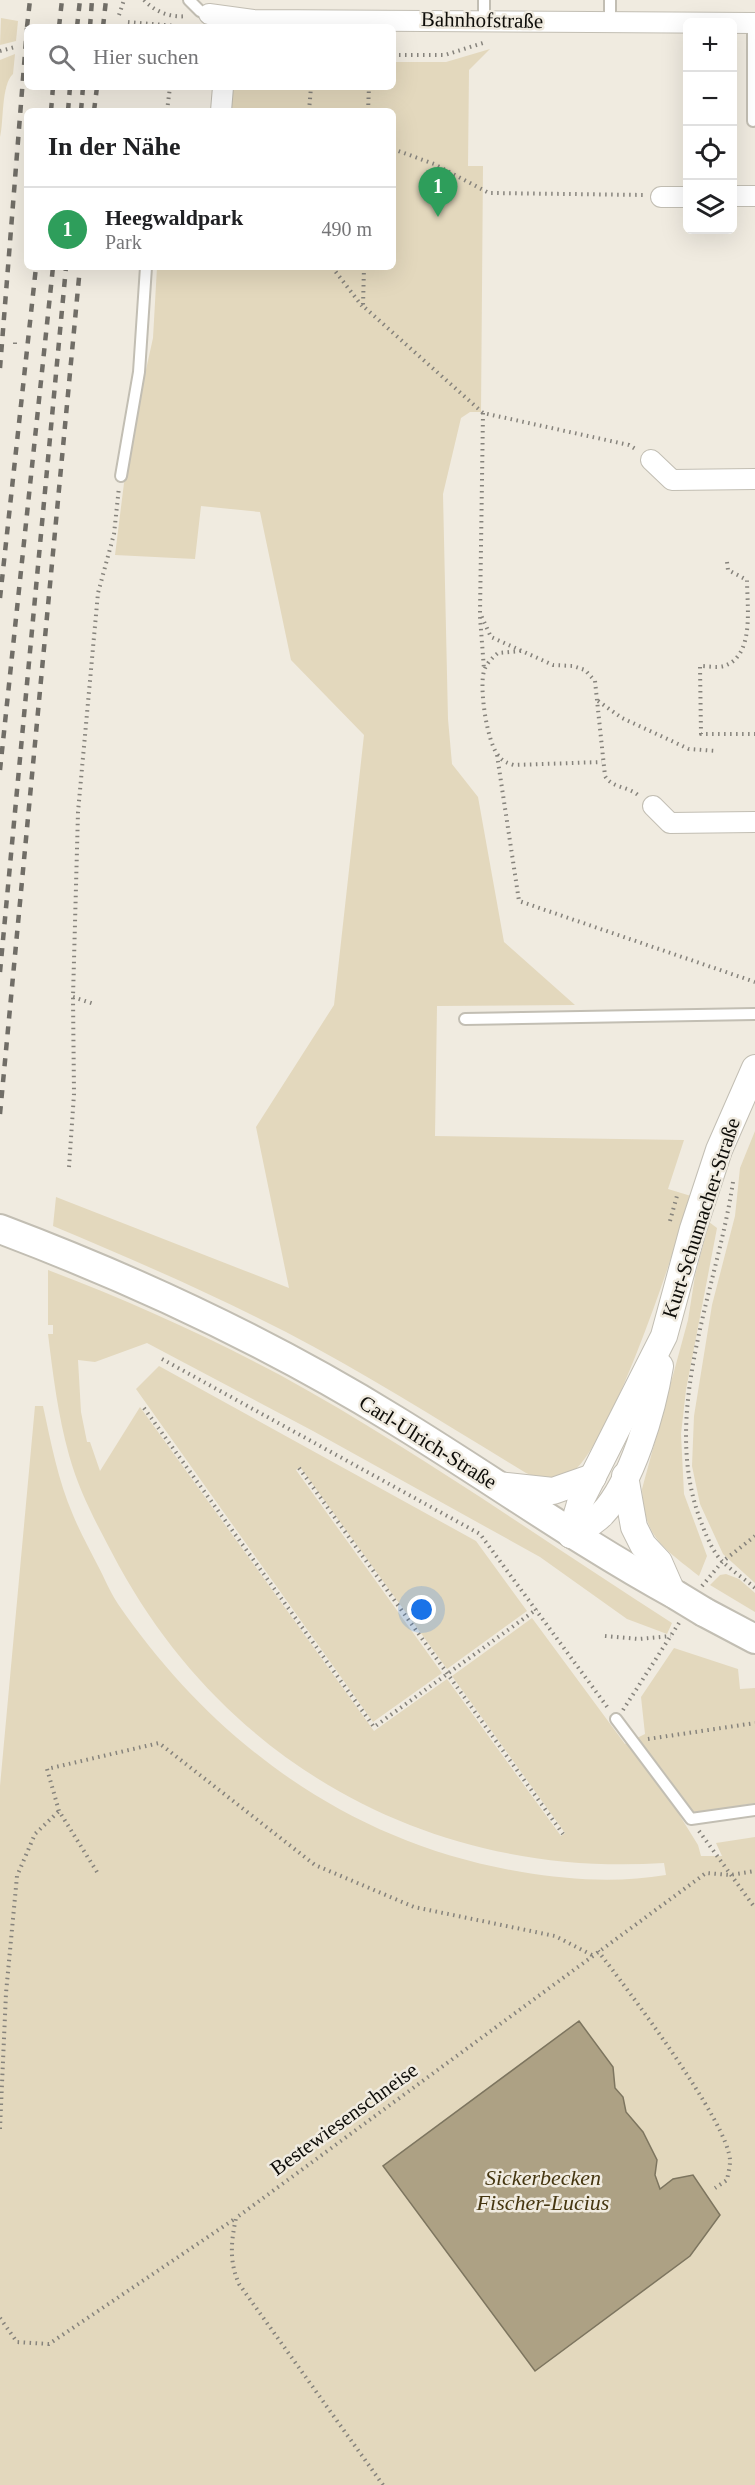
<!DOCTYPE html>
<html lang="de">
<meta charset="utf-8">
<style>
body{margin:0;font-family:Georgia,serif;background:#f2f2f2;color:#202124}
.controls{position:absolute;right:18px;top:18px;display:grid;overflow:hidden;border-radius:9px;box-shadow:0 6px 24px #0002}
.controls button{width:54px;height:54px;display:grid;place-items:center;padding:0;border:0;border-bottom:2px solid #e0e0e0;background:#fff;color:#202124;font:30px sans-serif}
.you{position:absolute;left:422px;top:1610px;width:21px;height:21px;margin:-15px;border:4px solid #fff;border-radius:50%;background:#1a73e8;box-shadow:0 0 0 9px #1a73e833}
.badge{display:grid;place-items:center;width:39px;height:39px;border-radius:50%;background:#7c3aed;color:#fff;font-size:20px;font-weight:700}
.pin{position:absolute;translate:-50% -50px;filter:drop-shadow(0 2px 3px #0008)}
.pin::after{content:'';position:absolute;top:32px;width:21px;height:18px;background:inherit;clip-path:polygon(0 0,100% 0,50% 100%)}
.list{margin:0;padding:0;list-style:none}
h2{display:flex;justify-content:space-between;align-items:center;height:78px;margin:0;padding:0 24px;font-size:26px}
h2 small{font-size:20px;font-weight:400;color:#757577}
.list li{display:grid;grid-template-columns:39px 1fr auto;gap:18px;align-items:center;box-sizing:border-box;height:84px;padding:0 24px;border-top:2px solid #e0e0e0}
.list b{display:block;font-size:22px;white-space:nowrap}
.list p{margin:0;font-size:20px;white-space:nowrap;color:#757577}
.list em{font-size:20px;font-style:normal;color:#757577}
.icon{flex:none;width:33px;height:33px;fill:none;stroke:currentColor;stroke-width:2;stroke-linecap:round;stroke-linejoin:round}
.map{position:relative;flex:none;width:755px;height:2485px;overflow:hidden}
.search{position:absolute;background:#fff;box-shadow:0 6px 24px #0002;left:24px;top:24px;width:372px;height:66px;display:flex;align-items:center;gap:15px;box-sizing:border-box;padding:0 21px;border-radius:9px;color:#757577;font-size:22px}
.panel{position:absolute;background:#fff;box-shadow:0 6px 24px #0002;left:24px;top:108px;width:372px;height:162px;border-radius:9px}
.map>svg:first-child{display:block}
.green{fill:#e3d8bd}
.water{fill:#ada184;stroke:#7d755f;stroke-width:1.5}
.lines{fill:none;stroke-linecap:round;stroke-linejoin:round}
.service-casing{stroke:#c2beb3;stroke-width:14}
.minor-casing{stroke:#c2beb3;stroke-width:22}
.tertiary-casing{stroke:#c2beb3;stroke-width:28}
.secondary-casing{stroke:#c2beb3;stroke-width:32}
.path{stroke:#86837c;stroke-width:4;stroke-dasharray:1.5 4.5;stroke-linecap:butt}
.service{stroke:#fff;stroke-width:10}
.minor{stroke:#fff;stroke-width:20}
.tertiary{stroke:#fff;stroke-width:26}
.secondary{stroke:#fff;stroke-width:28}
.rail{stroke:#716e67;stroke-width:4.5;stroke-dasharray:8 8;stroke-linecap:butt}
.secondary-bridge-casing{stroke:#c2beb3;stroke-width:32;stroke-linecap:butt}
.secondary-bridge{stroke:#fff;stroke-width:28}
.labels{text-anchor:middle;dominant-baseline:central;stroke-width:5;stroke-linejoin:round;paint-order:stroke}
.street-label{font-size:21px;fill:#0e0d09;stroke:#f0ebe0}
.water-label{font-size:22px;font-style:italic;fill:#453610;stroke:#f0ebe0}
</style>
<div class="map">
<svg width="755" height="2485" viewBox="0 0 755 2485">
<rect width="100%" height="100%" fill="#f0ebe0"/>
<g class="green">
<polygon points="1,18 18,21 16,41 0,45"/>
<path d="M 490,49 L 469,70 L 468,166 L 483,166 L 481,412 L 470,412 L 461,418 L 443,494 L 448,719 L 452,764 L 478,797 L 504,942 L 575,1005 L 437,1006 L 435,1136 L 684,1140 L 668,1189 L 691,1196 C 675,1248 609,1456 566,1477 C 555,1483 537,1478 526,1473 C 447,1425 368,1375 286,1332 C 210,1293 132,1259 53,1226 L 56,1197 L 289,1288 L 256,1127 L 334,1005 L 364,735 L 291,660 L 260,512 L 201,506 L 195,559 L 115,555 L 128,451 L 153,338 L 157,267 L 393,267 L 393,111 L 231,111 L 233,87 L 393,87 L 393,62 L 446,62 Z"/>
<path d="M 15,54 L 13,74 C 1,85 4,122 0,137 L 0,60 Z"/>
<polygon points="755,1131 755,1583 723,1554 700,1504 692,1466 694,1416 712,1305 735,1216 740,1168"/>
<path d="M 709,1222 L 717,1228 L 686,1390 L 681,1434 L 684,1494 L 707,1556 L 699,1576 C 664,1548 644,1538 642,1489 L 688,1320 L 695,1276 Z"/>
<path d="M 48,1270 C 127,1300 205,1335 280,1375 C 415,1449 542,1540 672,1623 L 667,1634 L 627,1619 L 540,1557 L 313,1431 L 147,1343 L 95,1362 L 78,1360 L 81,1412 L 87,1442 L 90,1442 L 100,1471 L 140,1407 L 374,1731 L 447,1679 L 561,1836 L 565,1833 L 452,1676 L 532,1618 L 625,1744 L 645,1734 L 641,1697 L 674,1648 L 738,1669 L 740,1689 L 755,1688 L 755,1803 L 680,1816 L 698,1845 L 701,1856 L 722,1856 L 716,1843 L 755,1837 L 755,2485 L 0,2485 L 0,1786 L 35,1406 L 43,1406 C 51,1443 58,1480 73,1515 C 80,1532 89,1548 97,1564 C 104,1577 110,1592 118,1604 C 215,1745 352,1844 522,1872 C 569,1880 619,1883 666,1875 L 664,1863 C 435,1878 230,1768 119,1566 C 100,1530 80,1495 69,1455 C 58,1415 53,1375 48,1334 L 53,1334 L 53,1325 L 48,1325 Z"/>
<polygon points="159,1366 476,1541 527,1611 447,1669 300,1467 296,1470 442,1673 373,1722 136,1389"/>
<polygon points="726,1574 739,1579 755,1593 755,1612 710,1585 720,1575"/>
</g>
<polygon class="water" points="579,2021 613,2067 615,2088 623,2097 626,2112 643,2132 657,2160 655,2175 660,2189 673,2179 693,2175 720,2215 690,2256 535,2371 383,2166"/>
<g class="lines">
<defs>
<g id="service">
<polyline points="189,0 200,11 209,14"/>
<polyline points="484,0 484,20"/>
<polyline points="610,22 610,0"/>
<polyline points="753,23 753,121"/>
<polyline points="121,476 139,372 146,267"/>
<polyline points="465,1019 755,1014"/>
<polyline points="616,1719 691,1819 755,1810"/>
</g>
<g id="minor">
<polyline points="209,14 253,20 755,23"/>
<polyline points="221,111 223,87"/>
<polyline points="732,196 755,196"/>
<polyline points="661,197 688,197"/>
<polyline points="651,460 672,480 755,479"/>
<polyline points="653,806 670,823 755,822"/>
</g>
<g id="tertiary">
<polyline points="625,1476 634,1527 643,1545 659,1562 673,1594"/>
<polyline points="497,1485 553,1491 593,1477"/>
<polyline points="571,1535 581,1500 664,1336 693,1229 719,1150 755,1068"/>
<path d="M 571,1535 C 581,1529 594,1523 602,1514 C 632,1483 653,1409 660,1366"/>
</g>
<g id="secondary">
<path d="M 0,1229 C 138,1281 270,1343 395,1420 C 490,1478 579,1542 676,1595"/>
<polyline points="704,1612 755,1639"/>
</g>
</defs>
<use href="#service" class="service-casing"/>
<use href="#minor" class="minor-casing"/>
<use href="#tertiary" class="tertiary-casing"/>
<use href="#secondary" class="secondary-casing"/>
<g class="path">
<path d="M 144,0 C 155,12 171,18 187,16"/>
<polyline points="119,15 124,0"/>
<polyline points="128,22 176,26"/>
<polyline points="0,51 15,47"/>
<polyline points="393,55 445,55 486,42"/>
<polyline points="167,111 170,87"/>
<polyline points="309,111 311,87"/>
<polyline points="368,111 369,87"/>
<polyline points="393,149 434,164 489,193 645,195"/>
<polyline points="332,267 362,306"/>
<polyline points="364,267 363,306 483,413 629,445 637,450"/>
<polyline points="15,344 15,339"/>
<path d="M 483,413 L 480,613 L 491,637 L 553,665 L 573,666 L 585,670 L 595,681 L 605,776 C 612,788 627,786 638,795"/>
<path d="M 727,562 L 728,570 L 747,580 C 747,606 755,656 724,666 C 718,668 707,666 700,666 L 701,734 L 755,734"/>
<polyline points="480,617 484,669"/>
<path d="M 521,651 L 498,653 C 492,658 486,664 484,671 C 479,688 487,742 498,755 C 502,761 507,763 514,765 L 602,762"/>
<polyline points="598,701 622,718 689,749 717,751"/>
<polyline points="497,755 519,901 755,982"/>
<polyline points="73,997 94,1004"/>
<polyline points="69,1167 74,1094 73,997 78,812 98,593 114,534 119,487"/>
<path d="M 733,1182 C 717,1291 659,1413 701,1522 C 706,1535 713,1553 723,1562 C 732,1571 745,1579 755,1588"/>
<polyline points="670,1221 678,1192"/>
<polyline points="162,1359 480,1534 608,1708"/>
<polyline points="144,1408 374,1727 537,1609"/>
<polyline points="299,1468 563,1834"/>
<polyline points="702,1586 722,1562 755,1536"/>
<polyline points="605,1636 639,1639 671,1636"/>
<polyline points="623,1710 679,1623"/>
<polyline points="648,1739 755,1723"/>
<polyline points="699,1831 755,1908"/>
<polyline points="97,1872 59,1811 47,1769 159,1743 315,1865 414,1907 555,1936 592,1955"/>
<path d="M 598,1951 C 625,1986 730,2124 730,2161 C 730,2167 728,2174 727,2180 L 715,2188"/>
<polyline points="0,2129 6,1993 17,1876 35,1834 59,1811"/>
<polyline points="0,2318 17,2342 49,2344 236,2218"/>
<path d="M 383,2485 L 239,2284 C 229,2261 231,2242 236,2218 L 706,1873 L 730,1875 L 755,1871"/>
</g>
<use href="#service" class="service"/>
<use href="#minor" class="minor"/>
<use href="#tertiary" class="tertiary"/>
<use href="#secondary" class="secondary"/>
<g class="rail">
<polyline points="27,27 30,0"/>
<polyline points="59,27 62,0"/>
<polyline points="77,27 80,0"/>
<polyline points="90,27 92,0"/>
<polyline points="103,27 106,0"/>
<polyline points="51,111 53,87"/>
<polyline points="68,111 70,87"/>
<polyline points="81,111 83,87"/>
<polyline points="94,111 97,87"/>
<polyline points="0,368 27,28"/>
<polyline points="0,598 36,267"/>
<polyline points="0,770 53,267"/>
<polyline points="0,972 66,267"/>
<polyline points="0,1114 80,267"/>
</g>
<defs>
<polyline id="secondary-bridge" points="676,1595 704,1612"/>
</defs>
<use href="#secondary-bridge" class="secondary-bridge-casing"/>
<use href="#secondary-bridge" class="secondary-bridge"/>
</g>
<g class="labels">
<g class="street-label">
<text transform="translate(482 20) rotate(1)">Bahnhofstraße</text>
<text transform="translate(701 1218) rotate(-72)">Kurt-Schumacher-Straße</text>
<text transform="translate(428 1442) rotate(32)">Carl-Ulrich-Straße</text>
<text transform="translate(344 2119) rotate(-36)">Bestewiesenschneise</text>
</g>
<g class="water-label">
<text x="543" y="2177">Sickerbecken<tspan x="543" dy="25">Fischer-Lucius</tspan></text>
</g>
</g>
</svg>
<div class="controls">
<button>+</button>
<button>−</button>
<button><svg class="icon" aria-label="locate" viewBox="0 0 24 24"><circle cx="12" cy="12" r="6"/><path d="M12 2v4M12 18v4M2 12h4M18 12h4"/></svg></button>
<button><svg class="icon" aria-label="layers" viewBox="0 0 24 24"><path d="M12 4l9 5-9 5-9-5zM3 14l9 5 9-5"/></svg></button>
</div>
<div class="you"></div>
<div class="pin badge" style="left:438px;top:217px;background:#2e9e5b">1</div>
<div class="search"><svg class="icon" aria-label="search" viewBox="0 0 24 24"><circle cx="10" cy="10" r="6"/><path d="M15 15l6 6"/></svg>Hier suchen</div>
<section class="panel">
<h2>In der Nähe<small></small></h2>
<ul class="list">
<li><span class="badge" style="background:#2e9e5b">1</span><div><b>Heegwaldpark</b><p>Park</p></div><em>490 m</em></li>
</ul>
</section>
</div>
